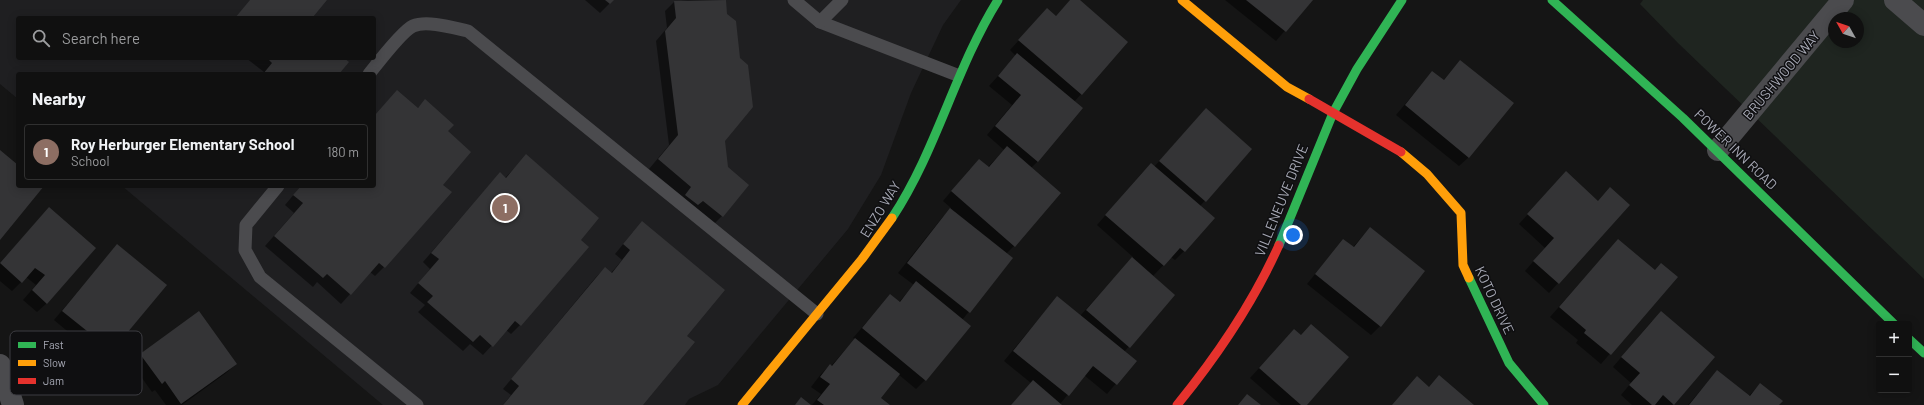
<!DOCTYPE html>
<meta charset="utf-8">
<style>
body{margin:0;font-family:Barlow,sans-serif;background:#1e1e1e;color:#f1f3f6}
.controls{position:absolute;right:12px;bottom:12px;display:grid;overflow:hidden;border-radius:4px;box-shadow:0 2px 10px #0003}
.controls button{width:36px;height:36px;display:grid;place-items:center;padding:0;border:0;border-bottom:1px solid #303030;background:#101010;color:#f1f3f6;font:20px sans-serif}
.compass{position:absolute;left:1828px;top:12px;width:36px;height:36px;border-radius:50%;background:#101010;box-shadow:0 2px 10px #0003;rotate:310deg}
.you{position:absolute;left:1293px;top:235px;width:14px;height:14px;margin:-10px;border:3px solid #fff;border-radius:50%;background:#1a73e8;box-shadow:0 0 0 6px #1a73e833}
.badge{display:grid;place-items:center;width:26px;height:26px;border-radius:50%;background:#7c3aed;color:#fff;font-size:13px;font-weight:700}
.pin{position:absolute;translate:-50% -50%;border:2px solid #fff;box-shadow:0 1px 4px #0006}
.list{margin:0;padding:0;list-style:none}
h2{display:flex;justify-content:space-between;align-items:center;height:52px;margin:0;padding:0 16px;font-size:17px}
h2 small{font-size:13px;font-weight:400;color:#9c9d9f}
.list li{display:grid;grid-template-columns:26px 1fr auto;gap:12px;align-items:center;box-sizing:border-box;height:56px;margin:0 8px 8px;padding:0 8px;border:1px solid #303030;border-radius:4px}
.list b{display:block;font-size:15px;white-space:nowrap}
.list p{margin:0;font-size:13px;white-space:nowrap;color:#9c9d9f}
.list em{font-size:13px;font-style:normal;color:#9c9d9f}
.icon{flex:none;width:22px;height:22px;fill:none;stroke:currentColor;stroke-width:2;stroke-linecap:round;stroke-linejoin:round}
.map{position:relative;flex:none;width:1924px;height:405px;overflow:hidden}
.search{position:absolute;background:#101010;box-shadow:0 2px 10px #0003;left:16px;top:16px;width:360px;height:44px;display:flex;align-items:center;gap:10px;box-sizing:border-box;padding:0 14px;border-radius:4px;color:#9c9d9f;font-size:15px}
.panel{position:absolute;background:#101010;box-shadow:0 2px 10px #0003;left:16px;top:72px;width:360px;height:116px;border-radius:4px}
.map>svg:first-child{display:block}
.built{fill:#1f1f21;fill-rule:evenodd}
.green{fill:#1f2520;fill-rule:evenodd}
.shadow{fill:#0007}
.building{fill:#343436}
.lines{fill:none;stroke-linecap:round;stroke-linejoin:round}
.lane{stroke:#4b4b4e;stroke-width:13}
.street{stroke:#4b4b4e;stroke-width:22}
.fast{stroke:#30b455;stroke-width:9}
.slow{stroke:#ff9f0a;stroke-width:9}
.jam{stroke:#e5322d;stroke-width:9}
.labels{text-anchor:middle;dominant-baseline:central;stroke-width:3;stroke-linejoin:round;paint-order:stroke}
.street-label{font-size:14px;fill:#a7a9b5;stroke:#0f0f11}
.key{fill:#0f0f11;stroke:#3d3d42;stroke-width:1}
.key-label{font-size:11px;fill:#a7a9b5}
</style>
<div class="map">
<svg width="1924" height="405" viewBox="0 0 1924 405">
<rect width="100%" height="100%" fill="#151515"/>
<path class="built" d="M 0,0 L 961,0 L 943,25 L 911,93 L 881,175 L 848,229 L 718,385 L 689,399 L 685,405 L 383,405 L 122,186 L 374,186 L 374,74 L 18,74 L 18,99 L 0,84 ZM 18,18 L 374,18 L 374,58 L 18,58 Z"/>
<path class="green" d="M 1643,0 L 1924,0 L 1924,279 L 1678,43 L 1640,4 ZM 1834,18 L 1858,18 L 1858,42 L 1834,42 Z"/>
<g class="shadow">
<polygon points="585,0 613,0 600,13"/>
<polygon points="688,0 725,0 726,14 722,216 713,225 676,205 683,197 649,169 669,145 656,41 667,28 665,11 674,2"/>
<polygon points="1071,0 1078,0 1127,42 1074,102 1038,161 1031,168 1014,246 1006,254 1012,259 962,320 925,380 916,389 898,374 879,398 888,405 812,405 821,394 811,387 821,374 830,365 831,366 855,339 853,338 890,295 899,302 914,285 898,273 941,219 951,208 943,201 970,169 988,167 1004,150 987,135 1012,105 989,86 1016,56 1010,50 1038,19 1055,17"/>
<polygon points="1225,0 1311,0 1276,41"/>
<polygon points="246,58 342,58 338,74 263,74 264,72"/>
<polygon points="1460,61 1469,157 1459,166 1396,115 1432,72 1443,81"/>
<polygon points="397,91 417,109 425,101 447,132 441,185 384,267 375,276 370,272 341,304 317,282 313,287 265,246 294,213 285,205 301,186 374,186 374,116"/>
<polygon points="1206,109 1251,149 1200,206 1184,251 1175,260 1171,257 1153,276 1174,295 1124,352 1135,361 1107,394 1084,375 1060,404 1061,405 1011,405 1031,383 1004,361 1057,297 1080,316 1133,257 1097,225 1142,173 1151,164 1154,167"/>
<polygon points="526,156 579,240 520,325 511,334 506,330 483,355 470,344 463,351 418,312 425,305 410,293 430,269 423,262 491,183 500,174 505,178"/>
<polygon points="1557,182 1598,202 1629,205 1549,293 1525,271 1545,248 1519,224"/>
<polygon points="49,208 47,303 37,312 23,300 36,285 26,277 12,291 0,281 0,263"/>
<polygon points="1370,228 1380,326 1371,335 1307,284 1343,240 1353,247"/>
<polygon points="633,232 685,336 641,405 503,405 511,395 503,389 596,277 605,268 611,273 622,260 615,254"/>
<polygon points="1618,240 1654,271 1676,277 1601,364 1576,343 1578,340 1550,317"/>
<polygon points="117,245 165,285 102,360 54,320"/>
<polygon points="1652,321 1714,357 1672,405 1632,405 1621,395 1631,383 1613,367"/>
<polygon points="1301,336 1305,405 1281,405 1250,378 1285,340"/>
<polygon points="141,355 236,364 226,373 182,405 166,405 155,390 152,392 132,364"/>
<polygon points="1717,371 1748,397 1760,384 1778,405 1688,405"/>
</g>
<g class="building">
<polygon points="250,0 327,0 313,17 314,18 235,18"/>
<polygon points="605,0 614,0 610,4"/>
<polygon points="726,0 727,14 736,21 740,58 748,65 753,107 725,141 728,167 749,185 723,217 703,201 698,205 685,195 691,187 658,159 678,135 665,31 676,18 674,1"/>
<polygon points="1070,0 1080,0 1128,42 1082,95 1018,40 1047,8 1056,16"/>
<polygon points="1246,0 1313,0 1286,32"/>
<polygon points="1017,53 1083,108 1038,162 995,126 1021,95 998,76"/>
<polygon points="267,58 344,58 349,62 339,74 263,74 272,63"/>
<polygon points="1460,60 1514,103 1469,158 1405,105 1432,71 1444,80"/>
<polygon points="397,90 418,108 425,99 454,125 448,131 471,152 443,185 452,192 385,268 379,263 351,295 327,274 323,278 274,236 303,203 293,195 301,186 374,186 374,116"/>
<polygon points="1206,108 1252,149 1206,202 1159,161"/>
<polygon points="1007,146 1061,193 1015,247 951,191 979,159 989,167"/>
<polygon points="0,150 18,165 18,186 44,186 0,240"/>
<polygon points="526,154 599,218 581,240 589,247 521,326 515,321 493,347 480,335 473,342 427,302 433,296 418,283 439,259 431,253 500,172 506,178"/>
<polygon points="1151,163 1215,218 1185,252 1180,248 1164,266 1105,215"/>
<polygon points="1566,171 1598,201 1610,187 1630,205 1559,284 1533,261 1554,238 1527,214"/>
<polygon points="49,207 96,248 47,304 32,290 45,275 35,268 22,283 0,263"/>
<polygon points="950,208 1013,258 970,313 907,263"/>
<polygon points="642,221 725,290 687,336 695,342 643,405 503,405 519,386 511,379 605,267 612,273 630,250 623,244"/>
<polygon points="1370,227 1425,271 1381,327 1315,274 1343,239 1354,247"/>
<polygon points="1618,239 1655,270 1661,263 1678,277 1611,355 1584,333 1586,330 1559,307"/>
<polygon points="117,244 167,285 112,351 62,311"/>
<polygon points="1132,257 1175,295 1130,348 1086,310"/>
<polygon points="916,281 971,326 926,381 862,328 890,294 900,302"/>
<polygon points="1057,296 1137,361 1117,385 1093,366 1069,396 1013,351"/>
<polygon points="199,311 237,364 181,404 165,381 162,384 140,354"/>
<polygon points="1661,311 1715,357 1674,405 1663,395 1655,405 1652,405 1629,385 1640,373 1621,357"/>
<polygon points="1311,324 1349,357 1307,405 1301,405 1259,368 1294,329 1301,335"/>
<polygon points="855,338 900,374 881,398 890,405 824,405 817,400 830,384 820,377 830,364 832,366"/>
<polygon points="1717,370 1750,396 1760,383 1783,401 1779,405 1689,405"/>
<polygon points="1439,375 1474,405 1392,405 1417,376 1429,387"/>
<polygon points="1033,380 1062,405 1011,405"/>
<polygon points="1247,394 1261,405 1238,405"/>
<polygon points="801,397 811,405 795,405"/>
</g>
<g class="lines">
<g class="lane">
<polyline points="794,0 820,22 957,75"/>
<polyline points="820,22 842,0"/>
<path d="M 369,74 C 377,64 402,31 413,26 C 427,20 454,28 468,31 L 817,314"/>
<polyline points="278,186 246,225 245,250 260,277 417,405"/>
</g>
<g class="street">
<polyline points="1895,0 1924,25"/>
<polyline points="1718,150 1843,0"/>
<polyline points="0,365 13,405"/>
</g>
<g class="fast">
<polyline points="1552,0 1683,118 1894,324"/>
<path d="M 892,218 C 937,150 955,69 998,0"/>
<polyline points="1279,245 1333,113 1357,69 1402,0"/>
<polyline points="1469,278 1509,363 1544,405"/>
<polyline points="1909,339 1924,353"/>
</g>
<g class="slow">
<polyline points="1182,0 1287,87 1309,99"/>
<polyline points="1401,152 1427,174 1461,213 1463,265 1469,278"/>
<polyline points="742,405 862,259 892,218"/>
</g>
<g class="jam">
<polyline points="1309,99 1401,152"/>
<path d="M 1177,405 C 1217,356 1253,303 1279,245"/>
</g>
</g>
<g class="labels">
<g class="street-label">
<text transform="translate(1781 75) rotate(-50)">BRUSHWOOD WAY</text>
<text transform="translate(1736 149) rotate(44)">POWER INN ROAD</text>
<text transform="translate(1281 200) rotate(-68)">VILLENEUVE DRIVE</text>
<text transform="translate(880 209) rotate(-58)">ENZO WAY</text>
<text transform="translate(1495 300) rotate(65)">KOTO DRIVE</text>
</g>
</g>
<rect x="10" y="331" width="132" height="64" rx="6" class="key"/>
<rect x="18" y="342" width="18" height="6" fill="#30b455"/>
<rect x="18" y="360" width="18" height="6" fill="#ff9f0a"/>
<rect x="18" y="378" width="18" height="6" fill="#e5322d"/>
<g class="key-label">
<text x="43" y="349">Fast</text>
<text x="43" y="367">Slow</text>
<text x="43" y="385">Jam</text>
</g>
</svg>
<div class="controls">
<button>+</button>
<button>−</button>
</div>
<svg class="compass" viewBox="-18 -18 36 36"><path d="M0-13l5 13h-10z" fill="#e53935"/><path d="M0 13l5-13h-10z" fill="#9c9d9f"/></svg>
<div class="you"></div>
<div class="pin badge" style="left:505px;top:208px;background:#8d6e63">1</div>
<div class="search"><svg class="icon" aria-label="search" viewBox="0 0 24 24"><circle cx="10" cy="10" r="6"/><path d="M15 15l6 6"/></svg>Search here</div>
<section class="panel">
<h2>Nearby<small></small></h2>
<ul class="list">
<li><span class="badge" style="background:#8d6e63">1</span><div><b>Roy Herburger Elementary School</b><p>School</p></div><em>180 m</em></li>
</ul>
</section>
</div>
